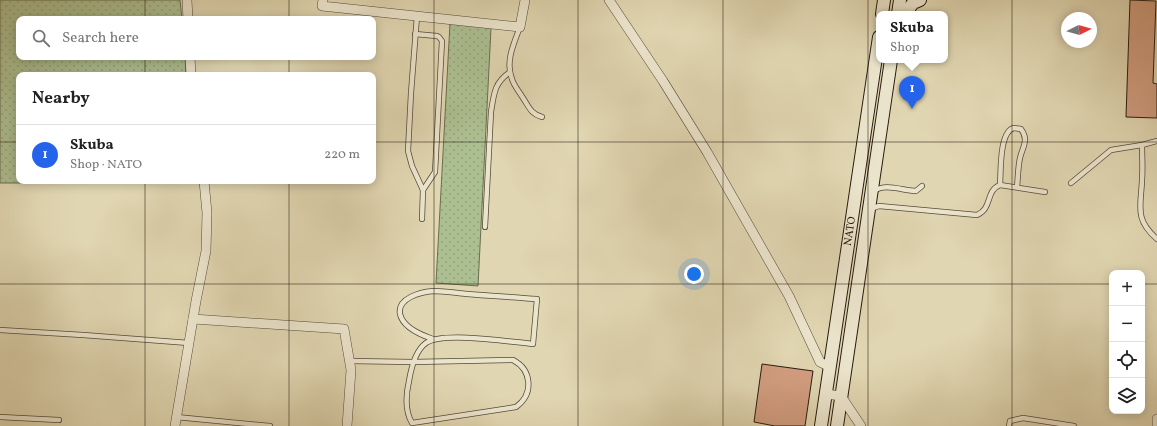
<!DOCTYPE html>
<meta charset="utf-8">
<style>
body{margin:0;font-family:Vollkorn,serif;background:#f2f2f2;color:#222}
.controls{position:absolute;right:12px;bottom:12px;display:grid;overflow:hidden;border-radius:8px;box-shadow:0 2px 10px #0003}
.controls button{width:36px;height:36px;display:grid;place-items:center;padding:0;border:0;border-bottom:1px solid #e0e0e0;background:#fff;color:#222;font:20px sans-serif}
.compass{position:absolute;left:1061px;top:12px;width:36px;height:36px;border-radius:50%;background:#fff;box-shadow:0 2px 10px #0003;rotate:84deg}
.you{position:absolute;left:694px;top:274px;width:14px;height:14px;margin:-10px;border:3px solid #fff;border-radius:50%;background:#1a73e8;box-shadow:0 0 0 6px #1a73e833}
.badge{display:grid;place-items:center;width:26px;height:26px;border-radius:50%;background:#2563eb;color:#fff;font-size:13px;font-weight:700}
.pin{position:absolute;translate:-50% -33px;filter:drop-shadow(0 1px 2px #0008)}
.pin::after{content:'';position:absolute;top:21px;width:14px;height:12px;background:inherit;clip-path:polygon(0 0,100% 0,50% 100%)}
.popup{position:absolute;left:876px;top:11px;width:72px;height:52px;box-sizing:border-box;display:grid;place-content:center;border-radius:8px;background:#fff;filter:drop-shadow(0 1px 3px #0005);font-size:13px;white-space:nowrap;color:#767676}
.popup b{font-size:15px;color:#222}
.popup::after{content:'';position:absolute;left:50%;top:100%;margin-left:-8px;border:8px solid transparent;border-top-color:#fff}
.list{margin:0;padding:0;list-style:none}
h2{display:flex;justify-content:space-between;align-items:center;height:52px;margin:0;padding:0 16px;font-size:17px}
h2 small{font-size:13px;font-weight:400;color:#767676}
.list li{display:grid;grid-template-columns:26px 1fr auto;gap:12px;align-items:center;box-sizing:border-box;height:60px;padding:0 16px;border-top:1px solid #e0e0e0}
.list b{display:block;font-size:15px;white-space:nowrap}
.list p{margin:0;font-size:13px;white-space:nowrap;color:#767676}
.list em{font-size:13px;font-style:normal;color:#767676}
.icon{flex:none;width:22px;height:22px;fill:none;stroke:currentColor;stroke-width:2;stroke-linecap:round;stroke-linejoin:round}
.map{position:relative;flex:none;width:1157px;height:426px;overflow:hidden}
.search{position:absolute;background:#fff;box-shadow:0 2px 10px #0003;left:16px;top:16px;width:360px;height:44px;display:flex;align-items:center;gap:10px;box-sizing:border-box;padding:0 14px;border-radius:8px;color:#767676;font-size:15px}
.panel{position:absolute;background:#fff;box-shadow:0 2px 10px #0003;left:16px;top:72px;width:360px;height:112px;border-radius:8px}
.map>svg:first-child{display:block}
.grass{fill:url(#grass-dots);stroke:#6a6d50}
.building{fill:#d29d80;stroke:#271b0f}
.lines{fill:none;stroke-linecap:round;stroke-linejoin:round}
.lane-casing{stroke:#554a38;stroke-width:6}
.street-casing{stroke:#554a38;stroke-width:10}
.secondary-casing{stroke:#271b0f;stroke-width:14}
.lane{stroke:#ebe4cc;stroke-width:4.5}
.street{stroke:#ebe4cc;stroke-width:9}
.secondary{stroke:#ebe4cc;stroke-width:12}
.grid{fill:none;stroke:#271b0f;stroke-width:1;stroke-opacity:0.55}
.labels{text-anchor:middle;dominant-baseline:central;stroke-width:3.5;stroke-linejoin:round;paint-order:stroke}
.street-label{font-size:11px;fill:#271b0f;stroke:#ebe4cc}
</style>
<div class="map">
<svg width="1157" height="426" viewBox="0 0 1157 426">
<defs>
<pattern id="grass-dots" width="8" height="8" patternUnits="userSpaceOnUse"><rect width="8" height="8" fill="#acbf91"/><path d="M2 2h.1M6 6h.1" fill="none" stroke="#94a47c" stroke-width="1.8" stroke-linecap="round"/></pattern>
</defs>
<rect width="100%" height="100%" fill="#e0d6b1"/>
<filter id="stains"><feTurbulence type="fractalNoise" baseFrequency=".005" numOctaves="4"/><feColorMatrix values="0 0 0 0 .2 0 0 0 0 .09 0 0 0 0 .02 0 0 0 .5 -.17"/></filter>
<radialGradient id="worn" r=".72"><stop offset=".6" stop-color="#630" stop-opacity="0"/><stop offset="1" stop-color="#630" stop-opacity=".3"/></radialGradient>
<g class="grass">
<polygon points="0,0 180,0 182,19 19,19 19,57 185,57 186,75 19,75 19,181 199,181 199,183 0,183"/>
<polygon points="450,23 491,28 478,286 436,283"/>
</g>
<g class="building">
<polygon points="1130,0 1156,1 1153,83 1157,84 1157,118 1126,117"/>
<polygon points="762,364 813,371 805,426 775,426 754,422"/>
</g>
<g class="lines">
<defs>
<g id="lane">
<polyline points="417,16 411,93 408,151 412,166 423,190 422,219"/>
<path d="M 520,27 C 514,43 505,62 512,79 C 514,86 519,91 523,98 C 529,107 531,114 542,117"/>
<polyline points="415,34 437,36 439,37 442,41 435,172 423,190"/>
<path d="M 1142,145 C 1142,157 1143,168 1142,180 C 1141,206 1134,219 1157,239"/>
<polyline points="1071,183 1111,150 1142,145 1157,141"/>
<path d="M 1000,185 C 1001,173 999,131 1014,128 C 1015,128 1020,129 1021,129 C 1029,140 1023,146 1020,158 C 1018,167 1018,177 1017,187"/>
<path d="M 873,192 C 884,182 903,191 916,191 L 922,186"/>
<path d="M 870,209 L 879,206 L 977,215 C 993,208 985,191 1000,185 L 1045,192"/>
<path d="M 485,227 L 491,112 C 494,94 494,83 510,72"/>
<polyline points="0,330 83,335 189,343"/>
<path d="M 349,361 L 413,362 L 513,360 C 532,370 534,394 516,407 L 412,423 C 405,411 406,394 409,381 C 411,369 416,350 426,343 C 443,331 511,342 533,344 L 537,299 C 514,297 490,296 467,294 C 456,293 444,291 433,291 C 421,292 397,298 400,314 C 403,328 421,335 433,339"/>
<polyline points="0,417 59,420"/>
<polyline points="176,417 270,426"/>
<polyline points="1009,426 1010,421 1023,418 1074,426"/>
</g>
<g id="street">
<polyline points="187,0 188,19"/>
<polyline points="323,0 322,6 520,27 525,0"/>
<polyline points="609,0 663,81 707,152 789,296 820,362 830,367"/>
<polyline points="190,57 191,75"/>
<polyline points="193,319 344,329 351,370 347,426"/>
<polyline points="826,394 841,396 861,426"/>
<polyline points="175,426 196,301 206,251 207,213 204,181"/>
<polyline points="1157,426 1157,419"/>
</g>
<g id="secondary">
<polyline points="882,14 884,0"/>
<polyline points="898,14 900,0"/>
<polyline points="905,14 913,3 920,0"/>
<path id="s1" d="M 821,426 L 879,37"/>
<polyline points="837,426 891,60"/>
</g>
</defs>
<use href="#lane" class="lane-casing"/>
<use href="#street" class="street-casing"/>
<use href="#secondary" class="secondary-casing"/>
<use href="#lane" class="lane"/>
<use href="#street" class="street"/>
<use href="#secondary" class="secondary"/>
</g>
<path class="grid" d="M 145,0 L 145,19M 289,0 L 289,19M 434,0 L 434,426M 578,0 L 578,426M 723,0 L 723,426M 868,0 L 868,426M 1012,0 L 1012,426M 145,57 L 145,75M 289,57 L 289,75M 0,142 L 19,142M 373,142 L 1157,142M 145,181 L 145,426M 289,181 L 289,426M 0,284 L 1112,284M 1142,284 L 1157,284"/>
<g class="labels">
<g class="street-label">
<text stroke="none"><textPath href="#s1" startOffset="197">ΝΑΤΟ</textPath></text>
</g>
</g>
<rect width="100%" height="100%" filter="url(#stains)"/>
<rect width="100%" height="100%" fill="url(#worn)"/>
</svg>
<div class="controls">
<button>+</button>
<button>−</button>
<button><svg class="icon" aria-label="locate" viewBox="0 0 24 24"><circle cx="12" cy="12" r="6"/><path d="M12 2v4M12 18v4M2 12h4M18 12h4"/></svg></button>
<button><svg class="icon" aria-label="layers" viewBox="0 0 24 24"><path d="M12 4l9 5-9 5-9-5zM3 14l9 5 9-5"/></svg></button>
</div>
<svg class="compass" viewBox="-18 -18 36 36"><path d="M0-13l5 13h-10z" fill="#e53935"/><path d="M0 13l5-13h-10z" fill="#767676"/></svg>
<div class="you"></div>
<div class="pin badge" style="left:912px;top:109px">1</div>
<div class="popup"><b>Skuba</b>Shop</div>
<div class="search"><svg class="icon" aria-label="search" viewBox="0 0 24 24"><circle cx="10" cy="10" r="6"/><path d="M15 15l6 6"/></svg>Search here</div>
<section class="panel">
<h2>Nearby<small></small></h2>
<ul class="list">
<li><span class="badge">1</span><div><b>Skuba</b><p>Shop · ΝΑΤΟ</p></div><em>220 m</em></li>
</ul>
</section>
</div>
